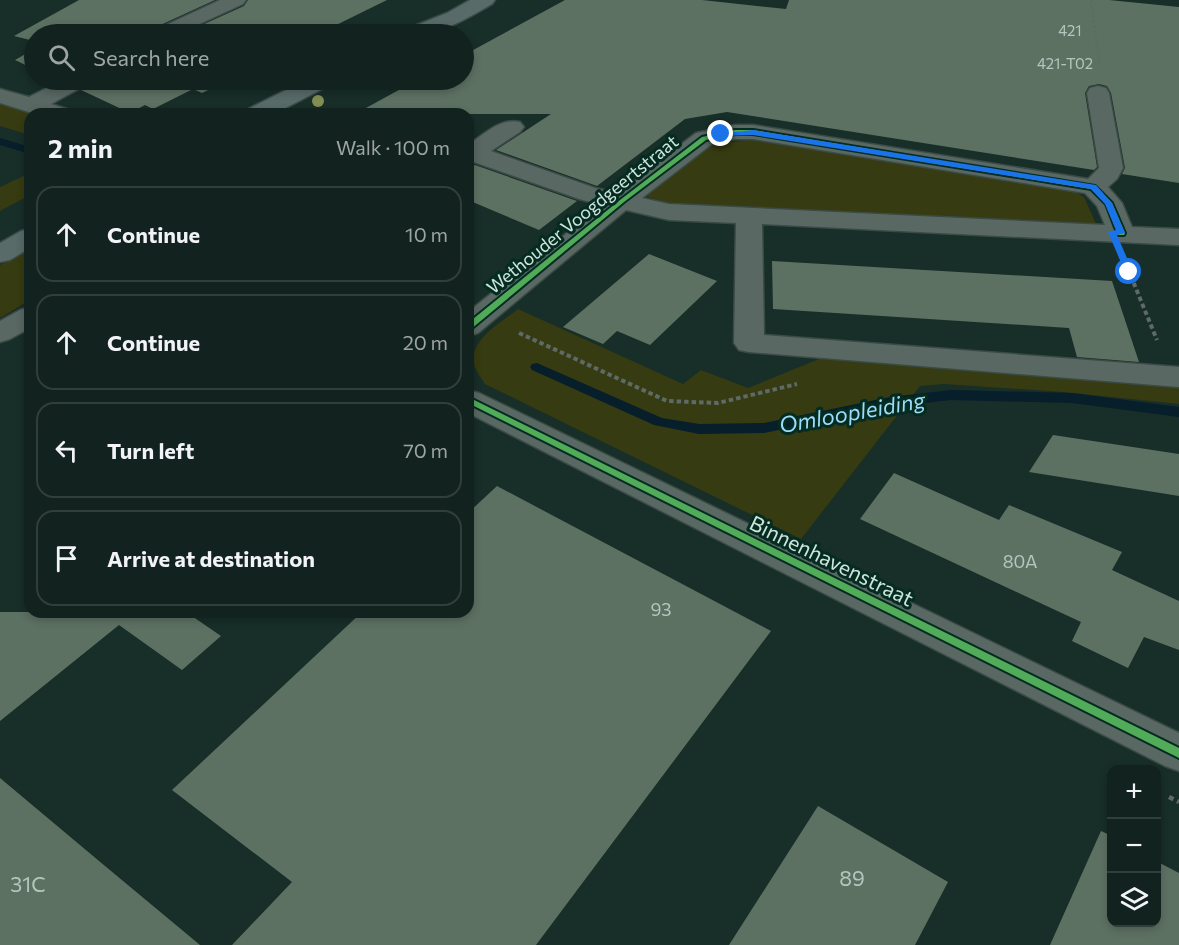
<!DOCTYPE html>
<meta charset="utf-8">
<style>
body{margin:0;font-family:Commissioner,sans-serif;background:#1b2a27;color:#f1f3f6}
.controls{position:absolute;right:18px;bottom:18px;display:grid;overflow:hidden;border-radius:12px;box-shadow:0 3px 9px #0003}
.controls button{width:54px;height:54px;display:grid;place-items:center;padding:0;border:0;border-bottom:2px solid #313f3c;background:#12221e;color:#f1f3f6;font:30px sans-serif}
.stop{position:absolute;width:18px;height:18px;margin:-14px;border:4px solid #1a73e8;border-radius:50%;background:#fff}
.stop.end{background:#1a73e8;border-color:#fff;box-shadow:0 2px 6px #0008}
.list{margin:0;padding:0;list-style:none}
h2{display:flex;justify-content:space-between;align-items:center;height:78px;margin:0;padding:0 24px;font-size:26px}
h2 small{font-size:20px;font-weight:400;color:#9ca4a4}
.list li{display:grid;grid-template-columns:39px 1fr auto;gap:18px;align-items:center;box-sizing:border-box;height:96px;margin:0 12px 12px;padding:0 12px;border:2px solid #313f3c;border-radius:18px}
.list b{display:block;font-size:22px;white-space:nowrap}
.list em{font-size:20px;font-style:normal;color:#9ca4a4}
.icon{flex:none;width:33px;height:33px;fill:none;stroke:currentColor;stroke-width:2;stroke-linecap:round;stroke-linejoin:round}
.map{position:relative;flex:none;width:1179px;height:945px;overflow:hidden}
.search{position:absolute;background:#12221e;box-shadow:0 3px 9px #0003;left:24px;top:24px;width:450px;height:66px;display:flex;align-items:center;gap:15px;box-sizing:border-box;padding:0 21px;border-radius:33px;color:#9ca4a4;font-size:22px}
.panel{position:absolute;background:#12221e;box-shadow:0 3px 9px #0003;left:24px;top:108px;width:450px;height:510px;border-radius:18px}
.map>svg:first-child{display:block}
.green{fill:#373b11}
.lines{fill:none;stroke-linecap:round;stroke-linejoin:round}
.stream{fill:#061f2a;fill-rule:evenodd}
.building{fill:#5d7163}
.minor-casing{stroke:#3a4a45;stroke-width:3}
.major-casing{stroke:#3a4a45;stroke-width:3}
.path-far2{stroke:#5d6a66;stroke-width:2;stroke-dasharray:3 2;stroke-linecap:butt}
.path-far1{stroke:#5d6a66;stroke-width:4;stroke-dasharray:4.5 3;stroke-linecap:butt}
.path{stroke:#5d6a66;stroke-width:4.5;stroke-dasharray:5 4;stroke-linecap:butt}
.minor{fill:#596863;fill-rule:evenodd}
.major{fill:#586b68;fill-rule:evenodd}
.cycleway-casing{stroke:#042c21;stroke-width:4}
.cycleway{fill:#51ab58;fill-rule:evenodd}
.tree{fill:#838e52}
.route{fill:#1a73e8}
.labels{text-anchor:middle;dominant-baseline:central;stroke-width:6;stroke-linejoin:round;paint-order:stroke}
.far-number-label{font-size:15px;fill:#b3c7be}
.far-street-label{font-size:18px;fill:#d0e4dc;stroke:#042c21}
.number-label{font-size:18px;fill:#b3c7be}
.street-label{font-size:21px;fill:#d0e4dc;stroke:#042c21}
.near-number-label{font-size:21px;fill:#b3c7be}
.water-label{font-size:22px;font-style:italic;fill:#9ddcfb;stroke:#042c21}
</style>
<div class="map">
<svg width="1179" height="945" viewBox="0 0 1179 945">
<rect width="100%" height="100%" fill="#182e28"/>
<g class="green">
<polygon points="0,98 52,114 30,114 30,135 0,126"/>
<polygon points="752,140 1072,190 1084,197 1096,224 690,208 676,206 648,197 646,194 710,144"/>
<polygon points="30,173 30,195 0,211 0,187"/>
<polygon points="30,249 30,300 0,318 0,265"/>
<path d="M 518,309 L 683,384 L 701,370 L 748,388 L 819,359 L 845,354 L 1179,378 L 1179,404 L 1063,392 L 944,384 L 920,386 L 801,539 L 485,384 C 482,379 477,373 475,367 C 466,341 501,323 518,309 Z"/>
</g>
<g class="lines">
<g class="stream">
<polygon points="0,138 30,147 30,154 0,145"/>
<polygon points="537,363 662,418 699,424 764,423 890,397 951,390 1072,393 1179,407 1179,417 1072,403 951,400 890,407 764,433 699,434 654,425 532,370 530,367 532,364"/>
</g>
</g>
<g class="building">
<polygon points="79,0 215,0 154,28 150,34 34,34 34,41 14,36"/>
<polygon points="248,0 387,0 318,34 182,34 244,6"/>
<polygon points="565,0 702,0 786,9 789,0 1109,0 1179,7 1179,183 1122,174 1125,168 1111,93 1107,86 1099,84 1089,86 1085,93 1097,167 1094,170 727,112 685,119 597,186 496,150 551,114 355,114 417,80 464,80 464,55"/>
<polygon points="34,49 34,69 15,60"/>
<polygon points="91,80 229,80 202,93 193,89 153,109 145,105 130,113 81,90 88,86"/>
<polygon points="475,165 577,201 539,230 468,200 468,169"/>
<polygon points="649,254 717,281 650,345 617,331 603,344 563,327"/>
<polygon points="772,261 1112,281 1139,362 1077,357 1069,328 773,309"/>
<polygon points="1053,435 1179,454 1179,496 1029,472"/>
<polygon points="894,473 999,520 1009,505 1122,552 1112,570 1179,601 1179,650 1144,637 1128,668 1072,641 1081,622 860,519"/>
<polygon points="497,486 771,631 536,945 232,945 292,882 172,790 362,612 468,612 468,513"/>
<polygon points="0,612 186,612 221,636 182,670 119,625 0,721"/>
<polygon points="0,778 99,861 200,945 0,945"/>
<polygon points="818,806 948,882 915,945 729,945"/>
<polygon points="1101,831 1112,836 1112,922 1156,922 1156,861 1179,873 1179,945 1050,945"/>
</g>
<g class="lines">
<defs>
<g id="minor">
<polygon points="220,0 246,0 243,4 178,34 152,34 155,30"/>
<polygon points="62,80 89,80 86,85 51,104 67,109 71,114 35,114 0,103 0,89 29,97"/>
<path d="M 1098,86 L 1106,88 L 1109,93 L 1123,168 L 1117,179 L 1108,187 L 1122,203 L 1132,227 L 1179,229 L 1179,245 L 762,224 L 764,335 L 1179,367 L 1179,387 L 749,352 L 739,350 L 734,343 L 736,223 L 669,220 L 626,210 L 478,333 L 468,336 L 468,312 L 602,205 L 579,199 L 468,160 L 468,145 C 483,135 501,117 520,122 L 524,127 L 520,132 L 491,151 L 595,188 L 617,193 L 696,133 L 735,125 L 753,125 L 1088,179 L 1099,168 L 1087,93 L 1090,88 ZM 735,139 L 753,139 L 1085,193 L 1097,206 L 1105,225 L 669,204 L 642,198 L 712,144 Z"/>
<polygon points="30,307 30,328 10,339 0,342 0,321 20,310"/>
<polygon points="468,390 479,393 1179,733 1179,771 1165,766 468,413"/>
</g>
<g id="major">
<path d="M 470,0 L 495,0 L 492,4 C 463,21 435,38 401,34 L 404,30 L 447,13 Z"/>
<polygon points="306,80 333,80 330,85 274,114 244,114 248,109"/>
<polygon points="30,229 30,248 10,260 0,262 0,243 21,231"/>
</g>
</defs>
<use href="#minor" class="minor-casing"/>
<use href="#major" class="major-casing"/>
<polyline class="path-far2" points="1091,0 1099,62"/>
<g class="path-far1">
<polyline points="1128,269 1157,340"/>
<polyline points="519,333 667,401 718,403 797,384"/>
</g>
<polyline class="path" points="1169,797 1179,802"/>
<use href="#minor" class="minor"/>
<use href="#major" class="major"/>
<defs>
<g id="cycleway">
<polygon points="735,130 753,130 1095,186 1112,203 1125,233 1124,235 1118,235 1106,204 1091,189 753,134 735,134 706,140 624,202 471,329 468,329 468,323 620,200 702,137"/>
<polygon points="468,397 1179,748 1179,758 468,403"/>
</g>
</defs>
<use href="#cycleway" class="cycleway-casing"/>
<use href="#cycleway" class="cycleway"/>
</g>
<circle class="tree" cx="318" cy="101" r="6"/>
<polygon class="route" points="753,130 1096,185 1112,203 1125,233 1117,235 1133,272 1129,274 1125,272 1108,232 1116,230 1105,204 1091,189 753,135 721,136 718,134"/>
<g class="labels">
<g class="far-number-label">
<text x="1070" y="30">421</text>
<text x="1065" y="63">421-T02</text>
</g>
<g class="far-street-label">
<text transform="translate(582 214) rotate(-39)">Wethouder Voogdgeertstraat</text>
</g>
<g class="number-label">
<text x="1020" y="561">80A</text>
<text x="661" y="609">93</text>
</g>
<g class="street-label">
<text transform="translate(832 560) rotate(26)">Binnenhavenstraat</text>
</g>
<g class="near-number-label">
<text x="852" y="877">89</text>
<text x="28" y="883">31C</text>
</g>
<g class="water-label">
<text transform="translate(852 412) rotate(-10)">Omloopleiding</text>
</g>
</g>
</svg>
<div class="controls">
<button>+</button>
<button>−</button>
<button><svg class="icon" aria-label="layers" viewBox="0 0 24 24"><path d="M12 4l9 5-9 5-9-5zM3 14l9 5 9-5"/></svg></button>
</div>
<div class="stop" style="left:1129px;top:272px"></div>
<div class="stop end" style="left:721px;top:134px"></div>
<div class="search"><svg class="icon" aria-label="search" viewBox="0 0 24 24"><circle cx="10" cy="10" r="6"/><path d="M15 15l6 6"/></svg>Search here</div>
<section class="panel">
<h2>2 min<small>Walk · 100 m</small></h2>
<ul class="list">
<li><svg class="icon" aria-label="ahead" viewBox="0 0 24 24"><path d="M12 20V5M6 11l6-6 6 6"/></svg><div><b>Continue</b></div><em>10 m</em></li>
<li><svg class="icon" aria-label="ahead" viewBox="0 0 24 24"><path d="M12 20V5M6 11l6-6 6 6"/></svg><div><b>Continue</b></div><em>20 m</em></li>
<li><svg class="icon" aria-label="left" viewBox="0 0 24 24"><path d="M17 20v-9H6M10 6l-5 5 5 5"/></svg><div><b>Turn left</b></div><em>70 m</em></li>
<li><svg class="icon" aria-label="arrive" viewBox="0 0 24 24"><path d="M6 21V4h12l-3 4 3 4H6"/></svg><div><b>Arrive at destination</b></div></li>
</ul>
</section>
</div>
